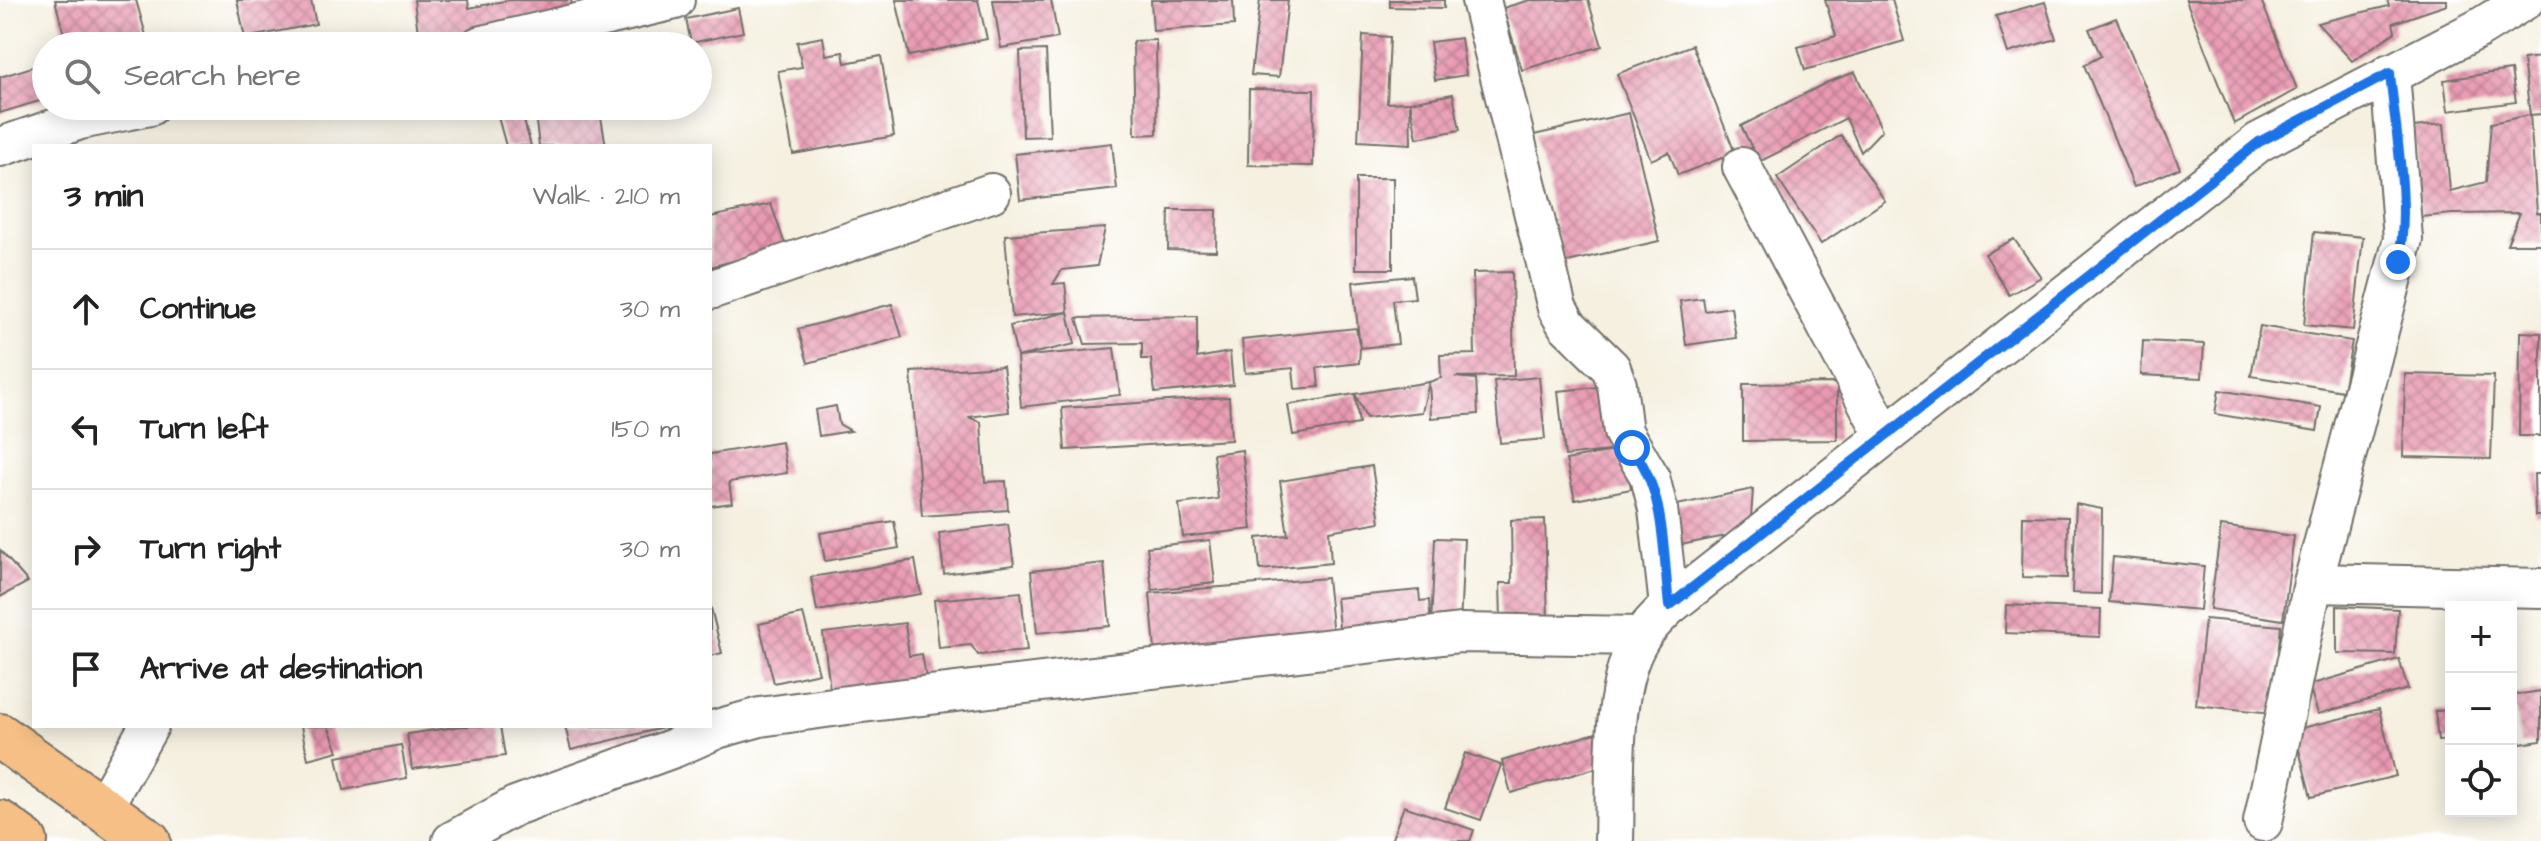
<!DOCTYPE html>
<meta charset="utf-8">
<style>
body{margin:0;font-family:"Architects Daughter",sans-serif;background:#f2f2f2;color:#222}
.controls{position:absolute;right:24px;bottom:24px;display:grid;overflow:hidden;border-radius:0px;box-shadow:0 4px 20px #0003}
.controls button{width:72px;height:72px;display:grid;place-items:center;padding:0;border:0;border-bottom:2px solid #e0e0e0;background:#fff;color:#222;font:40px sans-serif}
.stop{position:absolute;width:24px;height:24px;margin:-18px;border:6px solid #1a73e8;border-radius:50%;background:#fff}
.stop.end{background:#1a73e8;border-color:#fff;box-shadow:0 2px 8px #0008}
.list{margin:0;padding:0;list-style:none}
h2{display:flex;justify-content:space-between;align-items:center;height:104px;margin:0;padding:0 32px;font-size:34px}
h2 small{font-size:26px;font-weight:400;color:#767676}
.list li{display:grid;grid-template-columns:52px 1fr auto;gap:24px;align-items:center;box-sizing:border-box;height:120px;padding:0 32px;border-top:2px solid #e0e0e0}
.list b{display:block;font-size:30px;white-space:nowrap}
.list em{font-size:26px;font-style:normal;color:#767676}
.icon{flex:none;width:44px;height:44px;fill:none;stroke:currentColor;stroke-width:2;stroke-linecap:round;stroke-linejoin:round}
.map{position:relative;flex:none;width:2541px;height:841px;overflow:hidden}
.search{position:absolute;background:#fff;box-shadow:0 4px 20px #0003;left:32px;top:32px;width:680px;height:88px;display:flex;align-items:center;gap:20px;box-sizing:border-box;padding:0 28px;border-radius:44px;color:#767676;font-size:30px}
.panel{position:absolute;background:#fff;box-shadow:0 4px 20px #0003;left:32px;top:144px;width:680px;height:584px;border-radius:0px}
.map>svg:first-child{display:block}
.building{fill:url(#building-cross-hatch)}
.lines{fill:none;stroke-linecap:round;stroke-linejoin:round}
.minor-casing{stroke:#72706a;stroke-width:42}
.major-casing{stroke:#72706a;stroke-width:48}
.minor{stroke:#fff;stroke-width:38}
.major{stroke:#f5bf86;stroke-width:44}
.route{stroke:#1a73e8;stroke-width:10}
</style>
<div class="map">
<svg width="2541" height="841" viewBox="0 0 2541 841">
<defs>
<pattern id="building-cross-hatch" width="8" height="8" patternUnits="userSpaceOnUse" patternTransform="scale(2)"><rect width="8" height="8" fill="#e99ab2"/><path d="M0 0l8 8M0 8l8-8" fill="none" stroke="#bd7e91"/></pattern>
</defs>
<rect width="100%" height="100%" fill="#fff"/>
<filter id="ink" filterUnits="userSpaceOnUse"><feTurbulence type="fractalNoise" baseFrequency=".0125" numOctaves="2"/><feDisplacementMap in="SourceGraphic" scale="16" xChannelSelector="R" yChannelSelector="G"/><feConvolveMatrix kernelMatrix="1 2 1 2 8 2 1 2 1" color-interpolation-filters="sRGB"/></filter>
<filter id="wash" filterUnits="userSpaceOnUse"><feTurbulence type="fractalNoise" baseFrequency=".006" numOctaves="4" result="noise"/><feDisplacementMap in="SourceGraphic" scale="32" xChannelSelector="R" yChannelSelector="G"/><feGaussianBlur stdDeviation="1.8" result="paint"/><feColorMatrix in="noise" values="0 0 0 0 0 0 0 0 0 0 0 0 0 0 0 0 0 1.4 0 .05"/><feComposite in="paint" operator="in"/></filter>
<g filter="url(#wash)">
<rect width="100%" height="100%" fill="#f5f0e0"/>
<g id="blocks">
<g class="building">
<polygon points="55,0 136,0 149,46 67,46"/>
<polygon points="237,0 311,0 316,24 245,38"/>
<polygon points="414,0 468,0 469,8 509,0 571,0 574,14 474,35 419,42"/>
<polygon points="896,0 978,0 987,39 909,56"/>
<polygon points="993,0 1051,0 1058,38 1001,48"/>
<polygon points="1151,0 1233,0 1234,25 1153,31"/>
<polygon points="1260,0 1288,0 1279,77 1251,75"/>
<polygon points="1390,0 1444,0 1444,8 1390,7"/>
<polygon points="1530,0 1588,0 1602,46 1522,70 1503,8"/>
<polygon points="1825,0 1892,0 1904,41 1805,70 1798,47 1836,36"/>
<polygon points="2186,0 2261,0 2297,89 2234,124"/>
<polygon points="2387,0 2447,0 2447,5 2393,23 2395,32 2352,61 2317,23 2389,6"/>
<polygon points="2045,2 2056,39 2008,53 1996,16"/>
<polygon points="738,8 743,32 691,43 686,19"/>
<polygon points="2116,18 2180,168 2134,187 2084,65 2101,56 2089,29"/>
<polygon points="1363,35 1390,37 1387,103 1410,102 1411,144 1358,141"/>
<polygon points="823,37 826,55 843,52 845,63 881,56 894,136 793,154 778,71 802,67 797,42"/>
<polygon points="1461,38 1466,75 1435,80 1430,42"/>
<polygon points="1156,40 1157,134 1135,135 1133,41"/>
<polygon points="1692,45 1735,153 1678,175 1669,152 1651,160 1617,74"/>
<polygon points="1046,50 1050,136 1023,137 1020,51"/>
<polygon points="2541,57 2541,114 2530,115 2537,213 2541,213 2541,244 2507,244 2520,213 2452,214 2421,217 2413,127 2444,124 2450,191 2486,182 2491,123 2530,115 2523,59"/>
<polygon points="45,63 46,99 0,113 0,77"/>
<polygon points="2511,70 2516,102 2448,111 2444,80"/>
<polygon points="1855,72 1882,130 1861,152 1846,118 1759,162 1741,126 1828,82"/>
<polygon points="1249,89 1314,90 1313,166 1248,165"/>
<polygon points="1453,94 1460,130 1417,138 1410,102"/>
<polygon points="495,106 520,106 531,146 506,146"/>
<polygon points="534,106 599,106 606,146 539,146"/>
<polygon points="1629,113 1659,241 1563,263 1534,135"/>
<polygon points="1841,135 1885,201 1821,244 1777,178"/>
<polygon points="1112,143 1117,189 1020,200 1015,154"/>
<rect x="1356" y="178" width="37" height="91"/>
<polygon points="771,204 786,247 710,267 710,217"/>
<polygon points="1169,210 1217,210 1216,251 1168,250"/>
<polygon points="1105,228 1097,266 1062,270 1053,284 1065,283 1068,312 1075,344 1017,357 1114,348 1120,395 1021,407 1017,357 1010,326 1068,312 1012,317 1005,235"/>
<polygon points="2314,232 2363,237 2353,330 2304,325"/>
<polygon points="2014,239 2041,277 2009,295 1985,254"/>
<polygon points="1512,272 1514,376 1455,377 1476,379 1478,414 1431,418 1429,382 1441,378 1440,355 1475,354 1473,273"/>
<polygon points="1412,276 1415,298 1393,300 1398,344 1360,348 1359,363 1317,368 1319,387 1295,389 1293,368 1245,373 1242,340 1356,328 1360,348 1353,282"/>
<polygon points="1703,298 1705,311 1731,307 1736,338 1686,345 1680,301"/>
<polygon points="892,304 902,337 808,363 798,329"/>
<polygon points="1197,316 1197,358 1230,352 1233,385 1155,393 1151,359 1142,359 1142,343 1085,344 1077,318"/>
<polygon points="2260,326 2352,341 2343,391 2251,376"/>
<polygon points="2520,332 2541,333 2541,436 2519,436"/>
<polygon points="2143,341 2204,344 2202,378 2141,375"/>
<polygon points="1003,366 1009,412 968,417 981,422 985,482 1006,481 1008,510 922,516 911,372"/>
<polygon points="2405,374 2494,376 2491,459 2403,457"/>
<polygon points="1539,377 1545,439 1500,443 1494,381"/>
<polygon points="1429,382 1422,412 1366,418 1355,394"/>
<polygon points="1837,383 1837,440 1743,441 1743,384"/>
<polygon points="1617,385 1631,489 1575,500 1566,460 1617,450 1565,456 1558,391"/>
<polygon points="2219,390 2321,407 2317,431 2215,414"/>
<polygon points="1355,394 1359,424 1293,435 1288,405"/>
<polygon points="1229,397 1231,440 1065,450 1062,408"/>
<polygon points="836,406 839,424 851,431 819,436 815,410"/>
<polygon points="782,442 787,473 729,482 732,503 710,506 710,454"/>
<polygon points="1242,450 1252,529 1183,537 1179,504 1218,499 1213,454"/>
<polygon points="1372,466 1380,522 1329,531 1331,563 1260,570 1257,538 1288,535 1280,481"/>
<polygon points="2534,474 2541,474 2541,516 2535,516"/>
<polygon points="1753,489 1750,531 1666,548 1658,509"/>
<polygon points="2076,504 2102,509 2101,594 2072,593"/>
<polygon points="2023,516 2068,517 2067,578 2022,577"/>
<polygon points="1545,519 1548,621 1501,622 1500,583 1512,583 1511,520"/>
<polygon points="894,521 899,548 825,561 820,533"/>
<polygon points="1008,524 1014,565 944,574 939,533"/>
<polygon points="2221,526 2294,536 2283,620 2210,609"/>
<polygon points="1435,538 1464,539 1460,628 1431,627"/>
<polygon points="1210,540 1215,583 1152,590 1147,547"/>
<polygon points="0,550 28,582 0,597"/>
<polygon points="2113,557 2204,566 2200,610 2109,602"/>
<polygon points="915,560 921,594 817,611 811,577"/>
<polygon points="1104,563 1110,626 1037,633 1031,571"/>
<polygon points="1327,578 1333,635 1155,650 1150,593"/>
<polygon points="1419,590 1420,601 1429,600 1431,627 1340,636 1336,598"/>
<polygon points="1021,592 1027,651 978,655 971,645 939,648 934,600"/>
<polygon points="710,604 722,653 710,656"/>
<polygon points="2006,605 2101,609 2100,637 2005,633"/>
<polygon points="2337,606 2398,609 2395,654 2337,653"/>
<polygon points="803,614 819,673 774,683 759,624"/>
<polygon points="2205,619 2281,626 2272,713 2196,705"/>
<polygon points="905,623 909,656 922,654 926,677 830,689 823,633"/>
<polygon points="2399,659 2408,689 2318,714 2309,685"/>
<polygon points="2541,691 2541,741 2520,744 2514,695"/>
<polygon points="2379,709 2396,776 2311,797 2294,730"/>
<polygon points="2451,710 2451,740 2438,741 2435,711"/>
<polygon points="301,726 328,726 338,751 308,759"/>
<polygon points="462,726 500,726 505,756 412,769 407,734"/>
<polygon points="565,726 667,726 667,727 571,750"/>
<polygon points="1596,733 1606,765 1511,793 1502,761"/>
<polygon points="401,745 407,778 344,790 337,757"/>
<polygon points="1465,753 1501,765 1481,820 1445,808"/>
<polygon points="1404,806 1474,830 1470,841 1391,841"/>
</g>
</g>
</g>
<g filter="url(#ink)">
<use href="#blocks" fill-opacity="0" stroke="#72706a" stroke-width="2"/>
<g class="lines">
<defs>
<g id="minor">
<polyline points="1481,0 1557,308 1567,325 1611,368 1617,385 1623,432 1650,477 1658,509 1669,606"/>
<polyline points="479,46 675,0"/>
<polyline points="0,147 80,120 150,106"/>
<polyline points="1742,167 1885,436"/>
<polyline points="710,290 991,193"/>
<polyline points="2313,583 2541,588"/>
<polyline points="102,809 149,726"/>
<polyline points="2263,822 2313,583 2403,239 2390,73"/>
<polyline points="452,841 515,806 674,748 717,729 760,717 862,703 1460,633 1641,636"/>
<path d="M 1614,841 C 1616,782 1609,688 1640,639 C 1647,627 1659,616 1669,606 L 2259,142 L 2478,29 L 2525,0"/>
</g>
<g id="major">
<polyline points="0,736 148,841"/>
<polyline points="0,823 25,841"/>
</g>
</defs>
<use href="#minor" class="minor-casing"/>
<use href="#major" class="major-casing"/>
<use href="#minor" class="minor"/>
<use href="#major" class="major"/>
</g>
</g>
<g class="lines" filter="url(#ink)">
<path class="route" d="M 1632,448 C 1666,492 1663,554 1669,606 L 2259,142 L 2390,73 C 2395,131 2411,207 2398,262"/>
</g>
</svg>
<div class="controls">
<button>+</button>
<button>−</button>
<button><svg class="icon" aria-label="locate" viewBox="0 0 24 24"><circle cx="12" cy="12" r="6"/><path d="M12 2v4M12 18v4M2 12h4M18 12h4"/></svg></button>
</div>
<div class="stop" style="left:1632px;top:448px"></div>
<div class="stop end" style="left:2398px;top:262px"></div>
<div class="search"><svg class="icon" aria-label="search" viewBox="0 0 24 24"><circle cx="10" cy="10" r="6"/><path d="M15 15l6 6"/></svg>Search here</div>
<section class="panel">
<h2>3 min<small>Walk · 210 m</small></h2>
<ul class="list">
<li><svg class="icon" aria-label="ahead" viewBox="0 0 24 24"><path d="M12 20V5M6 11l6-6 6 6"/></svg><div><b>Continue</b></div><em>30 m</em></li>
<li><svg class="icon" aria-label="left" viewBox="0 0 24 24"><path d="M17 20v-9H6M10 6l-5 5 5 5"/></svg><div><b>Turn left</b></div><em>150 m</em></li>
<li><svg class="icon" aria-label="right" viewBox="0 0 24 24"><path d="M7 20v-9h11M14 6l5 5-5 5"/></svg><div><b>Turn right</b></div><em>30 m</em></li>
<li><svg class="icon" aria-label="arrive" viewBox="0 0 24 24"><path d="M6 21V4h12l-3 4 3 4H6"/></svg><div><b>Arrive at destination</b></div></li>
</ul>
</section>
</div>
